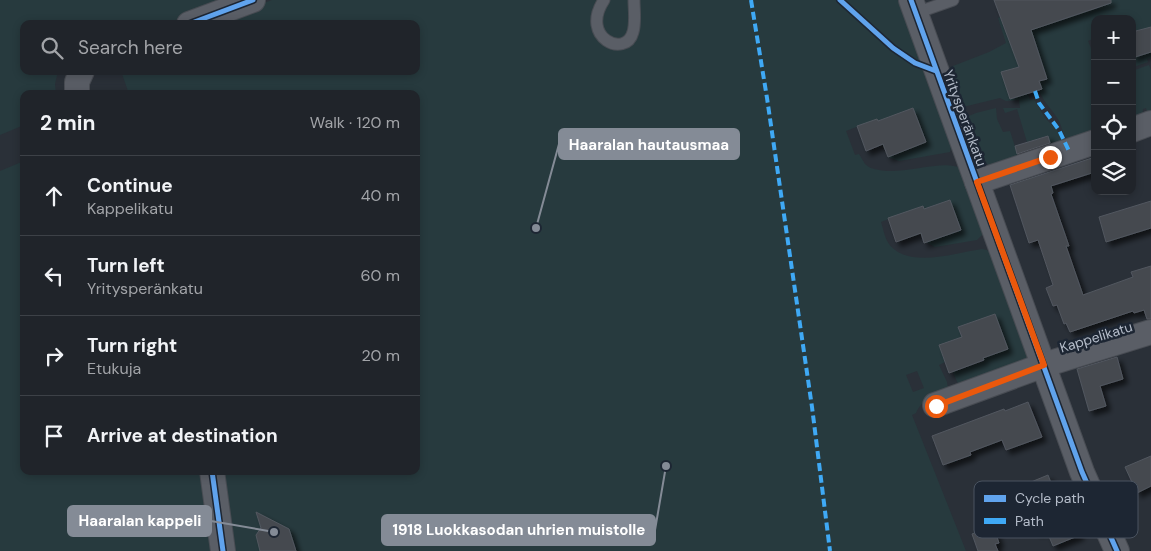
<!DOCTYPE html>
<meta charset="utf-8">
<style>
body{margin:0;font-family:"DM Sans",sans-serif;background:#2d3036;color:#f1f3f6}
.controls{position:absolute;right:15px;top:15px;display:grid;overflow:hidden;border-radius:10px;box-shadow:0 2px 8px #0003}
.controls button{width:45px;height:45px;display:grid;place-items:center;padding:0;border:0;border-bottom:1px solid #3d4147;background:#20242a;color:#f1f3f6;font:25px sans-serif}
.stop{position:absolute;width:15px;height:15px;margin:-11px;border:4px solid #ea580c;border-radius:50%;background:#fff}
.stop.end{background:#ea580c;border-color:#fff;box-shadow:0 1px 5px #0008}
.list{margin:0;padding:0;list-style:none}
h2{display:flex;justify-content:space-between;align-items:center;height:65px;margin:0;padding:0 20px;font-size:21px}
h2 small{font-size:16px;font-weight:400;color:#a2a4a8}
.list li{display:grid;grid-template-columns:32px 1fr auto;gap:15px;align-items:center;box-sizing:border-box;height:80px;padding:0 20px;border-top:1px solid #3d4147}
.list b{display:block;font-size:19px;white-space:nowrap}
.list p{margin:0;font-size:16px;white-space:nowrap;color:#a2a4a8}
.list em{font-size:16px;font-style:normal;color:#a2a4a8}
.icon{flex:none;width:28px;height:28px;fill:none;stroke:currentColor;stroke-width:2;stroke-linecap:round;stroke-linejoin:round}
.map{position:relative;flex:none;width:1151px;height:551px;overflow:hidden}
.search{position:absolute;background:#20242a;box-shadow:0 2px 8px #0003;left:20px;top:20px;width:400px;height:55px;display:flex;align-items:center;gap:12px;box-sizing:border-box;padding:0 18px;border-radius:10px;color:#a2a4a8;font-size:19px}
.panel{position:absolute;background:#20242a;box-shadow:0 2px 8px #0003;left:20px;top:90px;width:400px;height:385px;border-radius:10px}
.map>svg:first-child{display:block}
.green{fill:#273a3e;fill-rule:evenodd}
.building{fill:#444950;stroke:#52575f;filter:url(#shadow)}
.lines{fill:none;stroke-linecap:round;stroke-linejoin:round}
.lane-casing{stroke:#484c53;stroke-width:13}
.street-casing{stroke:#484c53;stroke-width:26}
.lane{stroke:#5a5e66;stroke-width:11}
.street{stroke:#5a5e66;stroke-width:24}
.quiet{stroke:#3fa9f5;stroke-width:4;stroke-dasharray:8 4;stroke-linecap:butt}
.cycleway-casing{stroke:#1d2633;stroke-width:8}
.cycleway{stroke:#60a3ed;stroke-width:5}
.route{stroke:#ea580c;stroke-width:6}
.labels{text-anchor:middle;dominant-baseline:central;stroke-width:5;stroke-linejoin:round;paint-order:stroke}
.street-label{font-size:14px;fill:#b4bcc9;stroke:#1d2633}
.key{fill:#1d2633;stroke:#4a5360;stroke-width:1}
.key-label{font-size:14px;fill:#b4bcc9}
.leader{fill:none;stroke:#848b96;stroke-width:2}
.callout-dot{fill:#848b96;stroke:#1d2633;stroke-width:2}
.callout{fill:#848b96;stroke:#848b96;stroke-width:2}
.callout-label{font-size:15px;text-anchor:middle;font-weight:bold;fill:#fff}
</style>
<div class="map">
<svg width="1151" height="551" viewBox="0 0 1151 551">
<defs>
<filter id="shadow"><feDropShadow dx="4.5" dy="4.5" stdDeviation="2.5" flood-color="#0009"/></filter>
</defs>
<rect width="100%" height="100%" fill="#2a3038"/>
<g class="green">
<polygon points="0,0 228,0 165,24 24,24 24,71 58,71 55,84 56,94 24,94 24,125 0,135"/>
<path d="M 272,0 L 899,0 L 930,90 L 952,143 L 950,152 L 899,161 L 888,157 L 926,142 L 913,108 L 878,121 L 877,119 L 846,131 L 855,155 L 859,154 C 861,157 863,161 865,164 C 869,168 874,169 879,170 C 903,175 944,159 960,168 L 983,230 L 982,235 L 977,240 L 935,247 L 926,242 L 960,230 L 950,200 L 924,209 L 922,206 L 881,222 C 883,228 885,239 889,244 C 908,269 955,253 982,249 L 987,250 L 994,257 L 1029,355 L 1026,361 L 959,386 L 953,372 L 984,361 L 983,358 L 1008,348 L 995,314 L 958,327 L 962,337 L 939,345 L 945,362 L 939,365 L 947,382 L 948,389 C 936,395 921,400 916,413 L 912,415 L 966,551 L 0,551 L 0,171 L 24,161 L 24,471 L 416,471 L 416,94 L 129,94 L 121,71 L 416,71 L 416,24 L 208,24 ZM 917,371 L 924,388 L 913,392 L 906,375 Z"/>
<path d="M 1110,0 L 1151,0 L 1151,58 L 1147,59 L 1148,62 L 1136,66 L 1133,58 L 1139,55 L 1132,37 L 1132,19 L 1095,19 L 1095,38 L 1088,41 L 1095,58 L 1095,136 L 1068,140 C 1063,134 1062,128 1059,121 C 1053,110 1043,102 1039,90 L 1042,89 L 1039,81 L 1047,78 L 1041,60 L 1002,72 L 1024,83 L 1030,100 L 1034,99 L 1045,118 L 1058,131 L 1062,142 L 1050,146 L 1047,136 L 1027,142 L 1017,109 L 1005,113 L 1003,108 L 1020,108 L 1019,100 L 1006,101 L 1000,98 L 959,108 L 947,74 L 953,66 L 989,52 L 1006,43 L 998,18 L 1000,17 L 1005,31 L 1007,31 L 1009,37 L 1081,13 Z"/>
<polygon points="1149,65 1151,70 1151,115 1148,114 1146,108 1143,109 1142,118 1132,124 1132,71"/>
<path d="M 996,108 L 997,119 L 1003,132 L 1010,131 L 1019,159 C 1005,163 994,172 983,161 L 964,118 L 976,113 Z"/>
</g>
<g class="building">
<polygon points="994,0 1111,0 1111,3 1031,30 1047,79 1039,81 1042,89 1010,99 1001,72 1019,67"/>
<polygon points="1151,27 1151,52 1132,58 1132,32"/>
<polygon points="913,108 926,142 888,157 883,144 866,151 857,126 877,119 878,121"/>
<polygon points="1048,136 1050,143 1017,154 1015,146"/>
<polygon points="1095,157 1095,172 1051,186 1053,193 1051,194 1069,246 1066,246 1083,295 1133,277 1131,272 1151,266 1151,319 1147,319 1144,310 1134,313 1133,311 1070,332 1066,323 1064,324 1057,305 1053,306 1046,288 1053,285 1038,240 1029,243 1010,185"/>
<polygon points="950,200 961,230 924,243 921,233 896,242 888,218 923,206 924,209"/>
<polygon points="1151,201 1151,228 1106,242 1099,217"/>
<polygon points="995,314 1008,349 983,358 984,360 949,373 939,345 962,337 958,327"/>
<polygon points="1117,357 1123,379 1100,386 1106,406 1089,411 1077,369"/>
<polygon points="1028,402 1042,437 1006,450 1002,440 970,452 971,455 943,465 932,436 1004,409 1005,411"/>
<polygon points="1151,456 1151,486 1137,493 1125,467"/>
<polygon points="1048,475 1061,509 1068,507 1080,535 1053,546 1046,529 1037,532 1019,487"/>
<polygon points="256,512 289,529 296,551 260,551 256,535 261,528"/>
<polygon points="993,526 999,543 995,544 998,551 978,551 972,534"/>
</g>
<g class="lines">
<defs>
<g id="lane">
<path d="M 604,0 C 579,38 626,59 633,32 C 636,22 634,10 634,0"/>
<polyline points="916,13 953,0"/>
</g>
<g id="street">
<polyline points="911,0 1082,472 1117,551"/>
<polyline points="189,24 253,0"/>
<polyline points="77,94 77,82 82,71"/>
<polyline points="1132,130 1151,123"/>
<polyline points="977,182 1095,142"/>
<polyline points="935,405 1044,365 1151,332"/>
<polyline points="212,471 223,551"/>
</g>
</defs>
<use href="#lane" class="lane-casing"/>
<use href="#street" class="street-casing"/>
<use href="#lane" class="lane"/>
<use href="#street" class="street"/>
<g class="quiet">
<polyline points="751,0 767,98 812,407 830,551"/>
<polyline points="1035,91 1039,103 1059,130 1069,151"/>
</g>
<defs>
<g id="cycleway">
<polyline points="840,0 893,48 915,63 936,71"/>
<polyline points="911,0 1082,472 1117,551"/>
<polyline points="189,24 253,0"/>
<polyline points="212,471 223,551"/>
</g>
</defs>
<use href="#cycleway" class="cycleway-casing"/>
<use href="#cycleway" class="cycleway"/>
</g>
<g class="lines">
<polyline class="route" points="936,406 1044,365 977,182 1050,157"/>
</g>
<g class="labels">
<g class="street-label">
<text transform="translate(965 118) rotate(70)">Yritysperänkatu</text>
<text transform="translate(1096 337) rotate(-17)">Kappelikatu</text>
</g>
</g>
<rect x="974" y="481" width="164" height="57" rx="8" class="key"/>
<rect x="984" y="495" width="22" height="7" fill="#60a3ed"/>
<rect x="984" y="518" width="22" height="6" fill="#3fa9f5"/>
<g class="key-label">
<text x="1015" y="503">Cycle path</text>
<text x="1015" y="526">Path</text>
</g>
<path class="leader" d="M536 228L559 144M274 532L211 521M666 466L655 530"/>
<g class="callout-dot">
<circle cx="536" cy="228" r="5"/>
<circle cx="274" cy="532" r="5"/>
<circle cx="666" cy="466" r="5"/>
</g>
<g class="callout">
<rect x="559" y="129" width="180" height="30" rx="5"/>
<rect x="68" y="506" width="143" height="30" rx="5"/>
<rect x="382" y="515" width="273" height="30" rx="5"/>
</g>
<g class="callout-label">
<text x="649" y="150">Haaralan hautausmaa</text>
<text x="140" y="526">Haaralan kappeli</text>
<text x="519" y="535">1918 Luokkasodan uhrien muistolle</text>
</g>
</svg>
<div class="controls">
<button>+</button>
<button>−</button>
<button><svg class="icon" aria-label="locate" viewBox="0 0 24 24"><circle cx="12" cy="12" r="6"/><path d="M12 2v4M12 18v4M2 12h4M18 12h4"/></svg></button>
<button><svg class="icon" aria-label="layers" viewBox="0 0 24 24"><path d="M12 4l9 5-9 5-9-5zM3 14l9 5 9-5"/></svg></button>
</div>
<div class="stop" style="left:936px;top:406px"></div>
<div class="stop end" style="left:1050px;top:157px"></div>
<div class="search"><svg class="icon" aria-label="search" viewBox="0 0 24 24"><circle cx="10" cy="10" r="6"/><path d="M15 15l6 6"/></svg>Search here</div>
<section class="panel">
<h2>2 min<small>Walk · 120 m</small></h2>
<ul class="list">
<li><svg class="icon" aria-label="ahead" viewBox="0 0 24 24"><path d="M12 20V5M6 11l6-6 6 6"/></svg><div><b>Continue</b><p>Kappelikatu</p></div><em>40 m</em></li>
<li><svg class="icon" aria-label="left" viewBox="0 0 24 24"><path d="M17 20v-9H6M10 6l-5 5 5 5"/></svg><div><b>Turn left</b><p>Yritysperänkatu</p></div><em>60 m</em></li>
<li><svg class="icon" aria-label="right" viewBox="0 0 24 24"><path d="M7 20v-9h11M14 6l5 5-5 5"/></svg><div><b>Turn right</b><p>Etukuja</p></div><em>20 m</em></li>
<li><svg class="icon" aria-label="arrive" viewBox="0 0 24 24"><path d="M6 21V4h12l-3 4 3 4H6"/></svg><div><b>Arrive at destination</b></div></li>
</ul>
</section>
</div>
